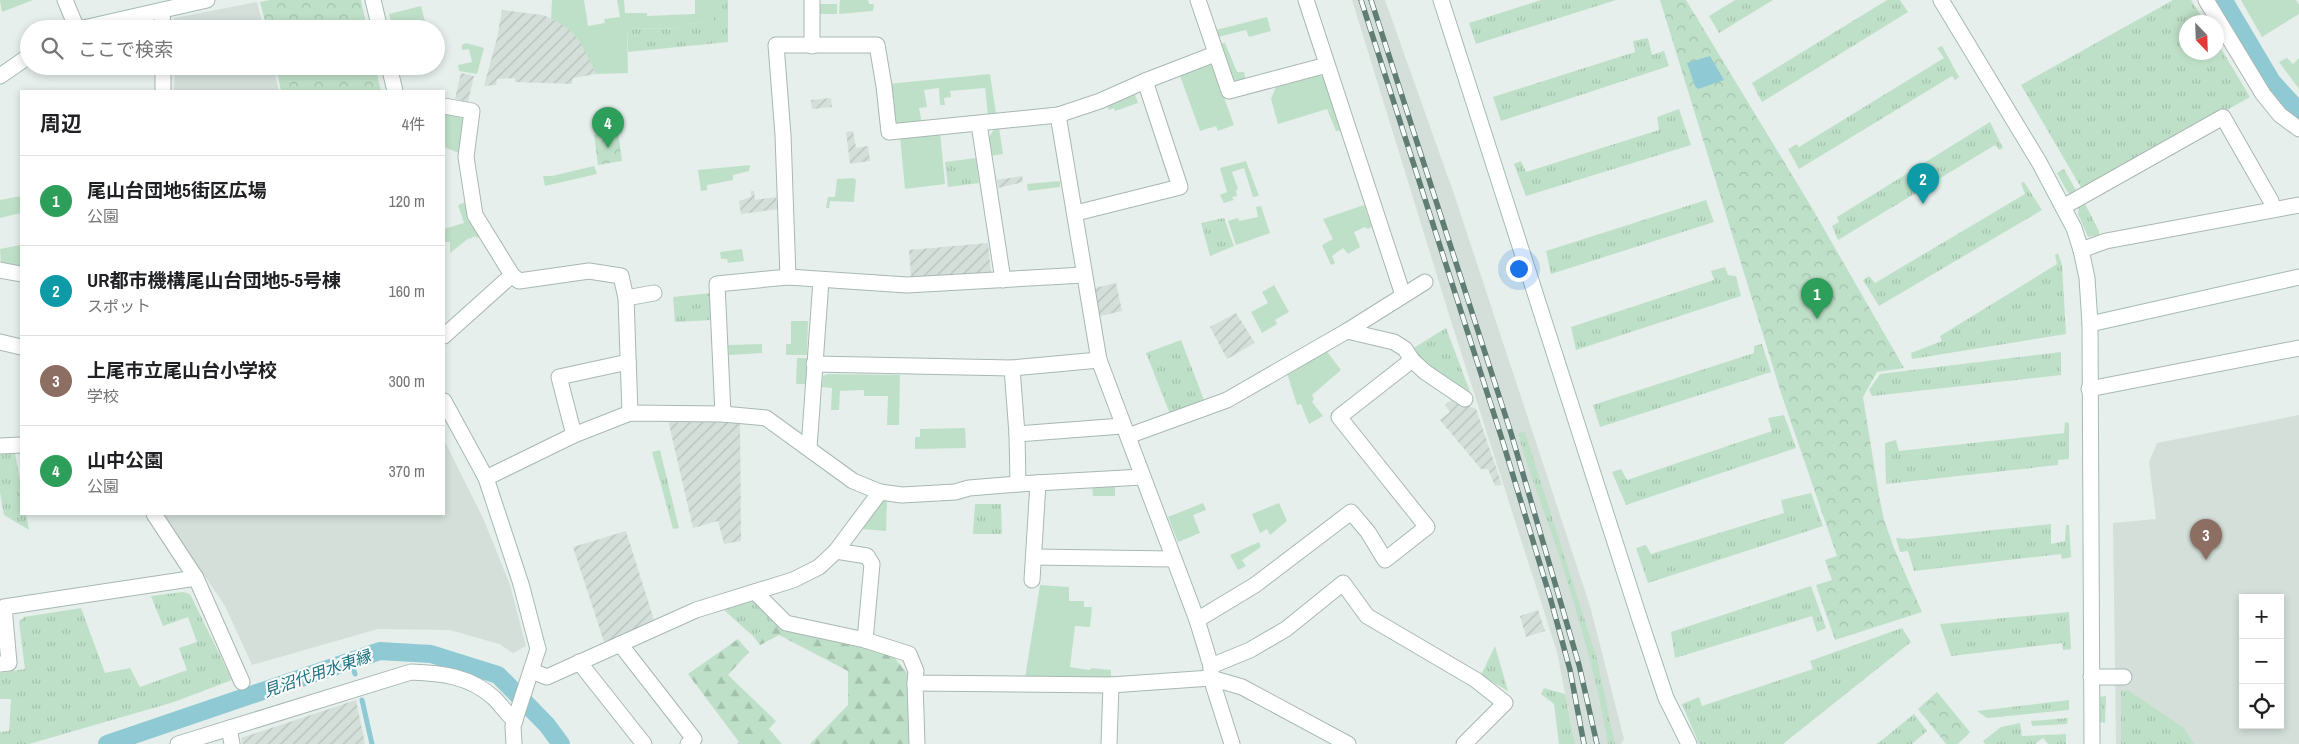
<!DOCTYPE html>
<html lang="ja">
<meta charset="utf-8">
<style>
body{margin:0;font-family:"Archivo Narrow","Noto Sans JP",sans-serif;background:#f2f2f2;color:#202124}
.controls{position:absolute;right:15px;bottom:15px;display:grid;overflow:hidden;border-radius:0px;box-shadow:0 2px 8px #0003}
.controls button{width:45px;height:45px;display:grid;place-items:center;padding:0;border:0;border-bottom:1px solid #e0e0e0;background:#fff;color:#202124;font:25px sans-serif}
.compass{position:absolute;left:2179px;top:15px;width:45px;height:45px;border-radius:50%;background:#fff;box-shadow:0 2px 8px #0003;rotate:157deg}
.you{position:absolute;left:1518px;top:268px;width:18px;height:18px;margin:-12px;border:4px solid #fff;border-radius:50%;background:#1a73e8;box-shadow:0 0 0 8px #1a73e833}
.badge{display:grid;place-items:center;width:32px;height:32px;border-radius:50%;background:#7f4e3f;color:#fff;font-size:16px;font-weight:700}
.pin{position:absolute;translate:-50% -41px;filter:drop-shadow(0 1px 2px #0008)}
.pin::after{content:'';position:absolute;top:26px;width:18px;height:15px;background:inherit;clip-path:polygon(0 0,100% 0,50% 100%)}
.list{margin:0;padding:0;list-style:none}
h2{display:flex;justify-content:space-between;align-items:center;height:65px;margin:0;padding:0 20px;font-size:21px}
h2 small{font-size:16px;font-weight:400;color:#757577}
.list li{display:grid;grid-template-columns:32px 1fr auto;gap:15px;align-items:center;box-sizing:border-box;height:90px;padding:0 20px;border-top:1px solid #e0e0e0}
.list b{display:block;font-size:19px;white-space:nowrap}
.list p{margin:0;font-size:16px;white-space:nowrap;color:#757577}
.list em{font-size:16px;font-style:normal;color:#757577}
.icon{flex:none;width:28px;height:28px;fill:none;stroke:currentColor;stroke-width:2;stroke-linecap:round;stroke-linejoin:round}
.map{position:relative;flex:none;width:2299px;height:744px;overflow:hidden}
.search{position:absolute;background:#fff;box-shadow:0 2px 8px #0003;left:20px;top:20px;width:425px;height:55px;display:flex;align-items:center;gap:12px;box-sizing:border-box;padding:0 18px;border-radius:28px;color:#757577;font-size:19px}
.panel{position:absolute;background:#fff;box-shadow:0 2px 8px #0003;left:20px;top:90px;width:425px;height:425px;border-radius:0px}
.map>svg:first-child{display:block}
.built{fill:#d4dfda;fill-rule:evenodd}
.industrial{fill:url(#industrial-furrows)}
.grass{fill:url(#grass-tufts)}
.forest{fill:url(#forest-firs)}
.park{fill:url(#park-crowns)}
.garden{fill:#bfe0c8}
.water{fill:#8ec9d4}
.lines{fill:none;stroke-linecap:round;stroke-linejoin:round}
.stream{stroke:#8ec9d4;stroke-width:5}
.canal{stroke:#8ec9d4;stroke-width:18}
.street-casing{stroke:#a8b8b2;stroke-width:17}
.secondary-casing{stroke:#a4bbb3;stroke-width:17}
.street{stroke:#fff;stroke-width:15}
.secondary{stroke:#fff;stroke-width:15}
.rail-casing{stroke:#5f7d75;stroke-width:5.5}
.rail{stroke:#f7fbf9;stroke-width:4;stroke-dasharray:11;stroke-linecap:butt}
.labels{text-anchor:middle;dominant-baseline:central;stroke-width:4.5;stroke-linejoin:round;paint-order:stroke}
.water-label{font-size:16px;font-style:italic;fill:#1c6f80;stroke:#f7fbf9}
</style>
<div class="map">
<svg width="2299" height="744" viewBox="0 0 2299 744">
<defs>
<pattern id="industrial-furrows" width="10" height="10" patternUnits="userSpaceOnUse" patternTransform="scale(1.25)"><rect width="10" height="10" fill="#d4dfda"/><path d="M-1 1l2-2M0 10L10 0M9 11l2-2" fill="none" stroke="#b6c1bc"/></pattern>
<pattern id="grass-tufts" width="24" height="20" patternUnits="userSpaceOnUse" patternTransform="scale(1.25)"><rect width="24" height="20" fill="#bfe0c8"/><path d="M3 7l-1-3M5 7V3M7 7l1-3M15 17l-1-3M17 17v-4M19 17l1-3" fill="none" stroke="#a4c1ad"/></pattern>
<pattern id="forest-firs" width="22" height="20" patternUnits="userSpaceOnUse" patternTransform="scale(1.25)"><rect width="22" height="20" fill="#bfe0c8"/><path d="M5 1l3.5 6h-7zM16 11l3.5 6h-7z" fill="#a4c1ad"/></pattern>
<pattern id="park-crowns" width="20" height="18" patternUnits="userSpaceOnUse" patternTransform="scale(1.25)"><rect width="20" height="18" fill="#bfe0c8"/><path d="M2 6a3 3 0 1 1 6 0M12 15a3 3 0 1 1 6 0" fill="none" stroke="#a4c1ad"/></pattern>
</defs>
<rect width="100%" height="100%" fill="#e6efeb"/>
<g class="built">
<polygon points="1352,0 1385,0 1454,194 1590,606 1624,739 1621,744 1575,744 1557,652 1451,321"/>
<polygon points="257,2 264,29 174,29 174,18"/>
<polygon points="175,66 273,66 279,91 174,91"/>
<path d="M 2299,415 L 2299,744 L 2116,744 L 2113,523 L 2156,519 L 2149,462 L 2157,443 ZM 2243,598 L 2280,598 L 2280,725 L 2243,725 Z"/>
<polygon points="444,440 483,518 510,585 526,646 513,653 499,644 450,630 378,629 252,665 225,606 163,514 444,514"/>
</g>
<g class="industrial">
<polygon points="502,10 543,15 564,24 582,43 596,74 573,78 572,84 515,82 515,78 497,79 496,85 484,86 497,38"/>
<polygon points="461,73 474,76 468,102 455,99"/>
<polygon points="831,98 832,107 812,109 811,100"/>
<polygon points="853,131 856,148 868,146 870,161 850,164 846,132"/>
<polygon points="1022,176 1023,182 998,188 997,180"/>
<polygon points="751,191 754,191 755,200 776,197 778,209 741,214 739,201 751,197"/>
<polygon points="988,243 991,272 911,278 909,250"/>
<polygon points="1116,283 1122,311 1101,316 1097,313 1091,289"/>
<polygon points="1236,313 1255,343 1227,359 1210,327"/>
<polygon points="1453,399 1476,409 1502,485 1495,486 1488,469 1481,469 1440,420 1450,412 1445,405"/>
<polygon points="668,420 740,423 741,541 724,544 718,521 693,528"/>
<polygon points="626,531 655,623 605,645 573,547"/>
<polygon points="1538,610 1545,631 1526,637 1520,616"/>
<polygon points="356,700 365,744 242,744 241,738"/>
</g>
<g class="grass">
<polygon points="714,0 728,0 728,42 628,52 627,29 687,28 686,24 713,21"/>
<polygon points="1541,0 1616,0 1476,44 1469,23"/>
<polygon points="1735,0 1773,0 1719,33 1709,16"/>
<polygon points="1887,0 1900,0 1908,12 1762,102 1752,83"/>
<polygon points="2173,0 2191,0 2205,22 2186,22 2186,52 2216,52 2217,42 2250,97 2083,191 2021,85"/>
<polygon points="1648,38 1652,55 1664,51 1669,66 1501,121 1493,97 1635,52 1633,41"/>
<polygon points="1942,46 1959,77 1955,80 1952,76 1799,169 1788,149 1797,144 1799,147 1944,58 1937,48"/>
<polygon points="1679,109 1691,145 1526,196 1514,164 1521,161 1526,172 1659,130 1657,117"/>
<polygon points="1990,122 2003,148 1999,150 1995,145 1838,240 1832,226 1839,222 1837,217"/>
<polygon points="976,158 979,183 948,187 945,162"/>
<polygon points="2064,169 2077,192 2074,195 2068,193 2057,173"/>
<polygon points="2024,182 2042,210 1879,306 1863,280 1869,276 1875,283 2025,194 2021,183"/>
<polygon points="1706,200 1714,222 1551,274 1546,251"/>
<polygon points="2085,204 2099,231 2099,235 2088,237 2078,214 2079,207"/>
<polygon points="1224,218 1234,246 1210,256 1201,223"/>
<polygon points="2058,253 2062,265 2066,334 1912,359 1911,353 1942,341 1940,336 2057,264 2055,255"/>
<polygon points="1725,267 1728,275 1736,276 1741,296 1576,350 1571,327 1714,280 1711,271"/>
<polygon points="712,293 712,320 675,322 673,297"/>
<polygon points="1446,328 1472,397 1430,368 1412,349"/>
<polygon points="1181,340 1204,400 1170,414 1146,353"/>
<polygon points="1762,344 1771,372 1600,427 1593,405 1754,353 1754,346"/>
<polygon points="2061,352 2061,375 1872,396 1869,390 1880,374"/>
<polygon points="1784,415 1796,448 1626,505 1612,472 1621,469 1627,480 1772,431 1768,418"/>
<polygon points="2065,422 2069,423 2069,459 2058,460 2058,465 1886,484 1885,443 1896,440 1899,451 2064,433"/>
<path d="M 1525,432 L 1597,659 L 1615,744 L 1608,744 C 1599,687 1582,630 1565,574 C 1551,527 1531,481 1518,433 Z"/>
<polygon points="660,450 679,528 673,529 652,452"/>
<polygon points="0,453 15,453 21,486 21,514 26,514 29,530 4,515 0,492"/>
<polygon points="1811,493 1823,526 1648,583 1636,548 1646,545 1651,554 1784,513 1781,500"/>
<polygon points="975,504 1001,504 1002,534 973,534"/>
<polygon points="2051,524 2051,544 2065,541 2066,525 2069,525 2071,557 2062,559 2061,554 1914,571 1908,551 1900,552 1896,538 1908,539"/>
<polygon points="1811,586 1826,628 1817,632 1812,616 1675,658 1671,632"/>
<polygon points="183,592 190,594 232,680 174,702 29,744 0,744 0,732 9,731 11,699 0,699 0,673 25,669 19,622 24,617 81,608 105,673 130,668 140,687 187,670 179,648 197,642 188,617 163,626 151,596"/>
<polygon points="747,600 754,601 773,621 754,637 725,611 727,606"/>
<polygon points="2069,612 2071,649 2063,650 2062,643 1951,656 1940,624"/>
<polygon points="1902,628 1911,642 1783,744 1699,744 1682,704 1699,697 1702,706 1813,669 1810,661"/>
<polygon points="1495,646 1508,691 1481,675"/>
<polygon points="1544,688 1565,694 1575,744 1559,744 1554,704 1541,694"/>
<polygon points="2128,690 2184,728 2194,744 2121,744 2121,691"/>
<polygon points="2106,696 2105,723 2100,722 2099,697"/>
<polygon points="2069,700 2069,710 1987,718 1977,711"/>
<polygon points="1914,714 1927,731 1912,744 1877,744"/>
<polygon points="2068,718 2067,724 2032,726 2031,721"/>
<polygon points="2020,723 2022,736 2066,734 2066,744 2048,744 2043,738 2035,744 1985,744 1983,741 2001,727"/>
</g>
<g class="forest">
<polygon points="773,621 782,627 893,656 907,673 909,744 810,744 848,705 848,671 779,635 760,645 754,637"/>
<polygon points="738,639 749,652 728,675 776,721 769,729 782,744 737,744 739,742 688,674"/>
</g>
<g class="park">
<polygon points="270,0 361,0 367,29 267,29 260,2"/>
<polygon points="1660,0 1686,0 1812,208 1904,368 1877,372 1863,397 1879,496 1884,520 1894,548 1922,612 1835,640 1816,585 1832,580 1825,560 1837,556 1781,393"/>
<polygon points="276,66 375,66 381,91 281,91"/>
<polygon points="618,132 622,161 598,165 594,135"/>
<polygon points="1937,692 1970,732 1958,744 1946,744 1918,709"/>
</g>
<g class="garden">
<polygon points="0,0 33,0 2,12"/>
<path d="M 552,0 L 584,0 L 588,26 L 605,23 L 604,19 L 620,17 L 617,0 L 624,0 L 625,13 L 647,13 L 647,16 L 695,14 L 695,0 L 714,0 L 714,21 L 687,24 L 687,28 L 627,29 L 628,73 L 596,74 C 585,50 577,29 551,19 Z"/>
<polygon points="840,0 868,0 869,4 874,4 873,11 839,14"/>
<polygon points="2241,0 2296,0 2299,5 2299,14 2262,37"/>
<rect x="816" y="4" width="21" height="10"/>
<polygon points="421,6 425,22 393,28 389,14"/>
<polygon points="1267,17 1271,31 1249,37 1246,30 1218,37 1216,30"/>
<polygon points="466,43 484,48 477,74 459,71 458,65 472,62 469,49 462,50 462,45"/>
<polygon points="1225,43 1237,72 1244,72 1246,81 1235,84 1229,79 1218,44"/>
<polygon points="2287,58 2293,64 2299,58 2299,89 2279,62"/>
<polygon points="1206,63 1213,67 1234,125 1218,131 1216,126 1200,131 1179,73"/>
<polygon points="990,74 996,114 988,115 985,88 950,91 951,97 944,98 945,105 940,105 939,88 924,90 927,107 919,108 922,123 901,125 893,119 888,84"/>
<polygon points="1319,74 1327,81 1344,130 1336,131 1327,109 1278,124 1271,99 1277,84"/>
<polygon points="1134,92 1138,103 1115,111 1114,108 1109,110 1107,105"/>
<polygon points="444,112 461,115 465,121 459,153 444,147"/>
<polygon points="999,127 1003,154 991,156 989,137 995,128"/>
<polygon points="940,132 945,184 905,189 900,136"/>
<polygon points="1246,161 1259,196 1253,197 1244,168 1232,172 1238,189 1236,190 1237,196 1232,197 1234,200 1224,203 1220,195 1227,192 1220,168"/>
<polygon points="750,165 749,171 733,175 733,180 707,185 707,190 701,191 698,170"/>
<polygon points="594,166 597,174 545,186 543,176 552,176"/>
<polygon points="854,178 856,180 854,202 830,201 829,208 826,208 828,197 835,197 837,179"/>
<polygon points="1060,181 1060,187 1028,191 1027,184"/>
<polygon points="21,196 21,213 0,218 0,200"/>
<polygon points="466,202 482,235 477,238 475,236 470,239 469,238 450,253 450,242 444,242 444,229 464,223 458,205"/>
<polygon points="1364,205 1372,227 1367,229 1365,227 1354,232 1360,247 1348,254 1343,248 1332,256 1335,263 1331,265 1322,245 1333,239 1323,219"/>
<polygon points="1261,206 1270,233 1236,245 1228,221 1238,218 1239,221 1258,217 1256,207"/>
<polygon points="21,245 21,266 1,262 0,249"/>
<polygon points="742,249 744,261 728,263 727,259 721,259 720,252"/>
<polygon points="1274,285 1289,312 1275,320 1277,324 1262,333 1251,312 1268,303 1262,292"/>
<polygon points="791,321 808,321 807,355 786,355 786,344 791,344"/>
<polygon points="762,344 762,353 729,355 728,345"/>
<polygon points="1325,349 1341,370 1312,395 1314,399 1312,402 1323,416 1309,424 1301,404 1297,405 1287,373"/>
<polygon points="797,358 807,358 806,384 796,384"/>
<polygon points="828,374 900,375 899,425 887,425 888,396 864,396 864,390 840,391 839,410 831,410 832,388 822,387 823,376"/>
<polygon points="965,428 966,448 915,449 915,437 920,437 920,429"/>
<polygon points="1092,485 1115,485 1115,496 1093,496"/>
<polygon points="881,501 887,501 886,531 862,529"/>
<polygon points="1203,503 1206,510 1193,515 1200,533 1178,542 1168,517"/>
<polygon points="1279,503 1287,521 1270,535 1267,529 1260,533 1252,514"/>
<polygon points="1259,542 1261,547 1242,560 1246,566 1238,570 1230,555"/>
<polygon points="1040,585 1069,587 1069,601 1084,601 1084,607 1092,607 1090,627 1075,626 1070,667 1090,670 1091,668 1111,670 1111,680 1025,678"/>
</g>
<g class="water">
<polygon points="2213,0 2234,0 2279,76 2299,98 2299,120 2281,107 2267,89"/>
<polygon points="1710,56 1724,80 1698,89 1695,86 1687,63"/>
</g>
<g class="lines">
<g class="stream">
<polyline points="351,661 355,674"/>
<polyline points="362,700 372,744"/>
</g>
<polyline class="canal" points="107,744 380,651 431,654 498,675 547,725 561,744"/>
<defs>
<g id="street">
<polyline points="65,0 77,29"/>
<polyline points="812,0 812,46"/>
<polyline points="1198,0 1229,91 1327,65"/>
<polyline points="1306,0 1403,295"/>
<polyline points="2206,0 2263,94 2280,115 2299,129"/>
<polyline points="162,11 163,29"/>
<polyline points="163,66 163,91"/>
<polyline points="444,106 472,111 466,157 475,215 512,275 519,281 589,271 621,276 626,298 630,413"/>
<polyline points="1058,115 1099,360 1197,620 1211,666 1211,678 1232,744"/>
<polyline points="979,124 1003,280"/>
<polyline points="2063,207 2223,117 2271,201 2273,209"/>
<polyline points="1076,213 1180,187 1145,81"/>
<polyline points="2081,250 2106,241 2299,205"/>
<polyline points="0,270 21,274"/>
<polyline points="788,277 783,135 776,45 877,45 884,86 889,132 1058,115 1100,101 1145,81 1215,54"/>
<polyline points="626,298 654,293"/>
<polyline points="1347,331 1394,342 1405,349 1412,360 1425,372 1465,399"/>
<polyline points="444,336 512,275"/>
<polyline points="0,342 21,347"/>
<polyline points="814,364 1012,368 1099,360"/>
<polyline points="1012,368 1017,434 1122,426"/>
<polyline points="2089,389 2299,348"/>
<polyline points="723,414 717,284 788,277 907,285 1084,275"/>
<polyline points="1017,434 1018,484"/>
<polyline points="574,435 559,377 628,362"/>
<polyline points="1128,436 1227,400 1347,331 1425,282"/>
<polyline points="0,446 21,445"/>
<polyline points="809,448 821,280"/>
<polyline points="486,478 574,435 630,413 723,414 766,418 853,481 880,492 902,495 955,492 969,488 1018,484 1142,477"/>
<polyline points="154,514 196,578 242,682"/>
<polyline points="1035,557 1172,559"/>
<polyline points="1032,580 1038,483"/>
<polyline points="755,592 786,623 865,640 872,564 867,556 836,551"/>
<polyline points="1197,620 1255,585 1351,512 1368,532 1385,560 1427,527 1339,417 1412,360"/>
<polyline points="865,640 909,654 916,671 915,683 1111,685 1211,678 1242,687 1348,744"/>
<polyline points="620,644 694,739 688,744"/>
<polyline points="579,662 644,744"/>
<polyline points="0,664 9,663 4,607 196,578"/>
<polyline points="1211,666 1250,650 1286,629 1343,583 1367,616 1476,680 1505,703 1464,744"/>
<polyline points="532,671 547,677 696,610 793,580 819,567 836,551 880,492"/>
<polyline points="2091,677 2124,677"/>
<polyline points="915,683 917,744"/>
<polyline points="229,728 232,744"/>
<path d="M 178,744 L 411,672 C 441,673 470,676 494,698 C 501,705 507,714 515,721"/>
<polyline points="514,744 513,726 538,649"/>
<polyline points="1109,744 1111,685"/>
</g>
<g id="secondary">
<polyline points="373,0 380,29"/>
<polyline points="1441,0 1640,620 1666,698 1689,744"/>
<polyline points="1941,0 2039,162 2074,228 2081,250 2087,278 2090,324 2092,744"/>
<polyline points="79,29 207,0"/>
<polyline points="389,66 395,91"/>
<polyline points="0,76 29,56"/>
<polyline points="2090,324 2299,277"/>
<polyline points="444,401 486,478 521,584 538,649"/>
</g>
</defs>
<use href="#street" class="street-casing"/>
<use href="#secondary" class="secondary-casing"/>
<use href="#street" class="street"/>
<use href="#secondary" class="secondary"/>
<defs>
<g id="rail">
<polyline points="1361,0 1501,436 1550,597 1570,670 1584,744"/>
<polyline points="1371,0 1511,433 1579,665 1597,744"/>
</g>
</defs>
<use href="#rail" class="rail-casing"/>
<use href="#rail" class="rail"/>
</g>
<g class="labels">
<g class="water-label">
<text transform="translate(317 673) rotate(-19)">見沼代用水東縁</text>
</g>
</g>
</svg>
<div class="controls">
<button>+</button>
<button>−</button>
<button><svg class="icon" aria-label="locate" viewBox="0 0 24 24"><circle cx="12" cy="12" r="6"/><path d="M12 2v4M12 18v4M2 12h4M18 12h4"/></svg></button>
</div>
<svg class="compass" viewBox="-18 -18 36 36"><path d="M0-13l5 13h-10z" fill="#e53935"/><path d="M0 13l5-13h-10z" fill="#757577"/></svg>
<div class="you"></div>
<div class="pin badge" style="left:1817px;top:319px;background:#2e9e5b">1</div>
<div class="pin badge" style="left:1923px;top:204px;background:#0f9aa8">2</div>
<div class="pin badge" style="left:2206px;top:560px;background:#8d6e63">3</div>
<div class="pin badge" style="left:608px;top:148px;background:#2e9e5b">4</div>
<div class="search"><svg class="icon" aria-label="search" viewBox="0 0 24 24"><circle cx="10" cy="10" r="6"/><path d="M15 15l6 6"/></svg>ここで検索</div>
<section class="panel">
<h2>周辺<small>4件</small></h2>
<ul class="list">
<li><span class="badge" style="background:#2e9e5b">1</span><div><b>尾山台団地5街区広場</b><p>公園</p></div><em>120 m</em></li>
<li><span class="badge" style="background:#0f9aa8">2</span><div><b>UR都市機構尾山台団地5-5号棟</b><p>スポット</p></div><em>160 m</em></li>
<li><span class="badge" style="background:#8d6e63">3</span><div><b>上尾市立尾山台小学校</b><p>学校</p></div><em>300 m</em></li>
<li><span class="badge" style="background:#2e9e5b">4</span><div><b>山中公園</b><p>公園</p></div><em>370 m</em></li>
</ul>
</section>
</div>
